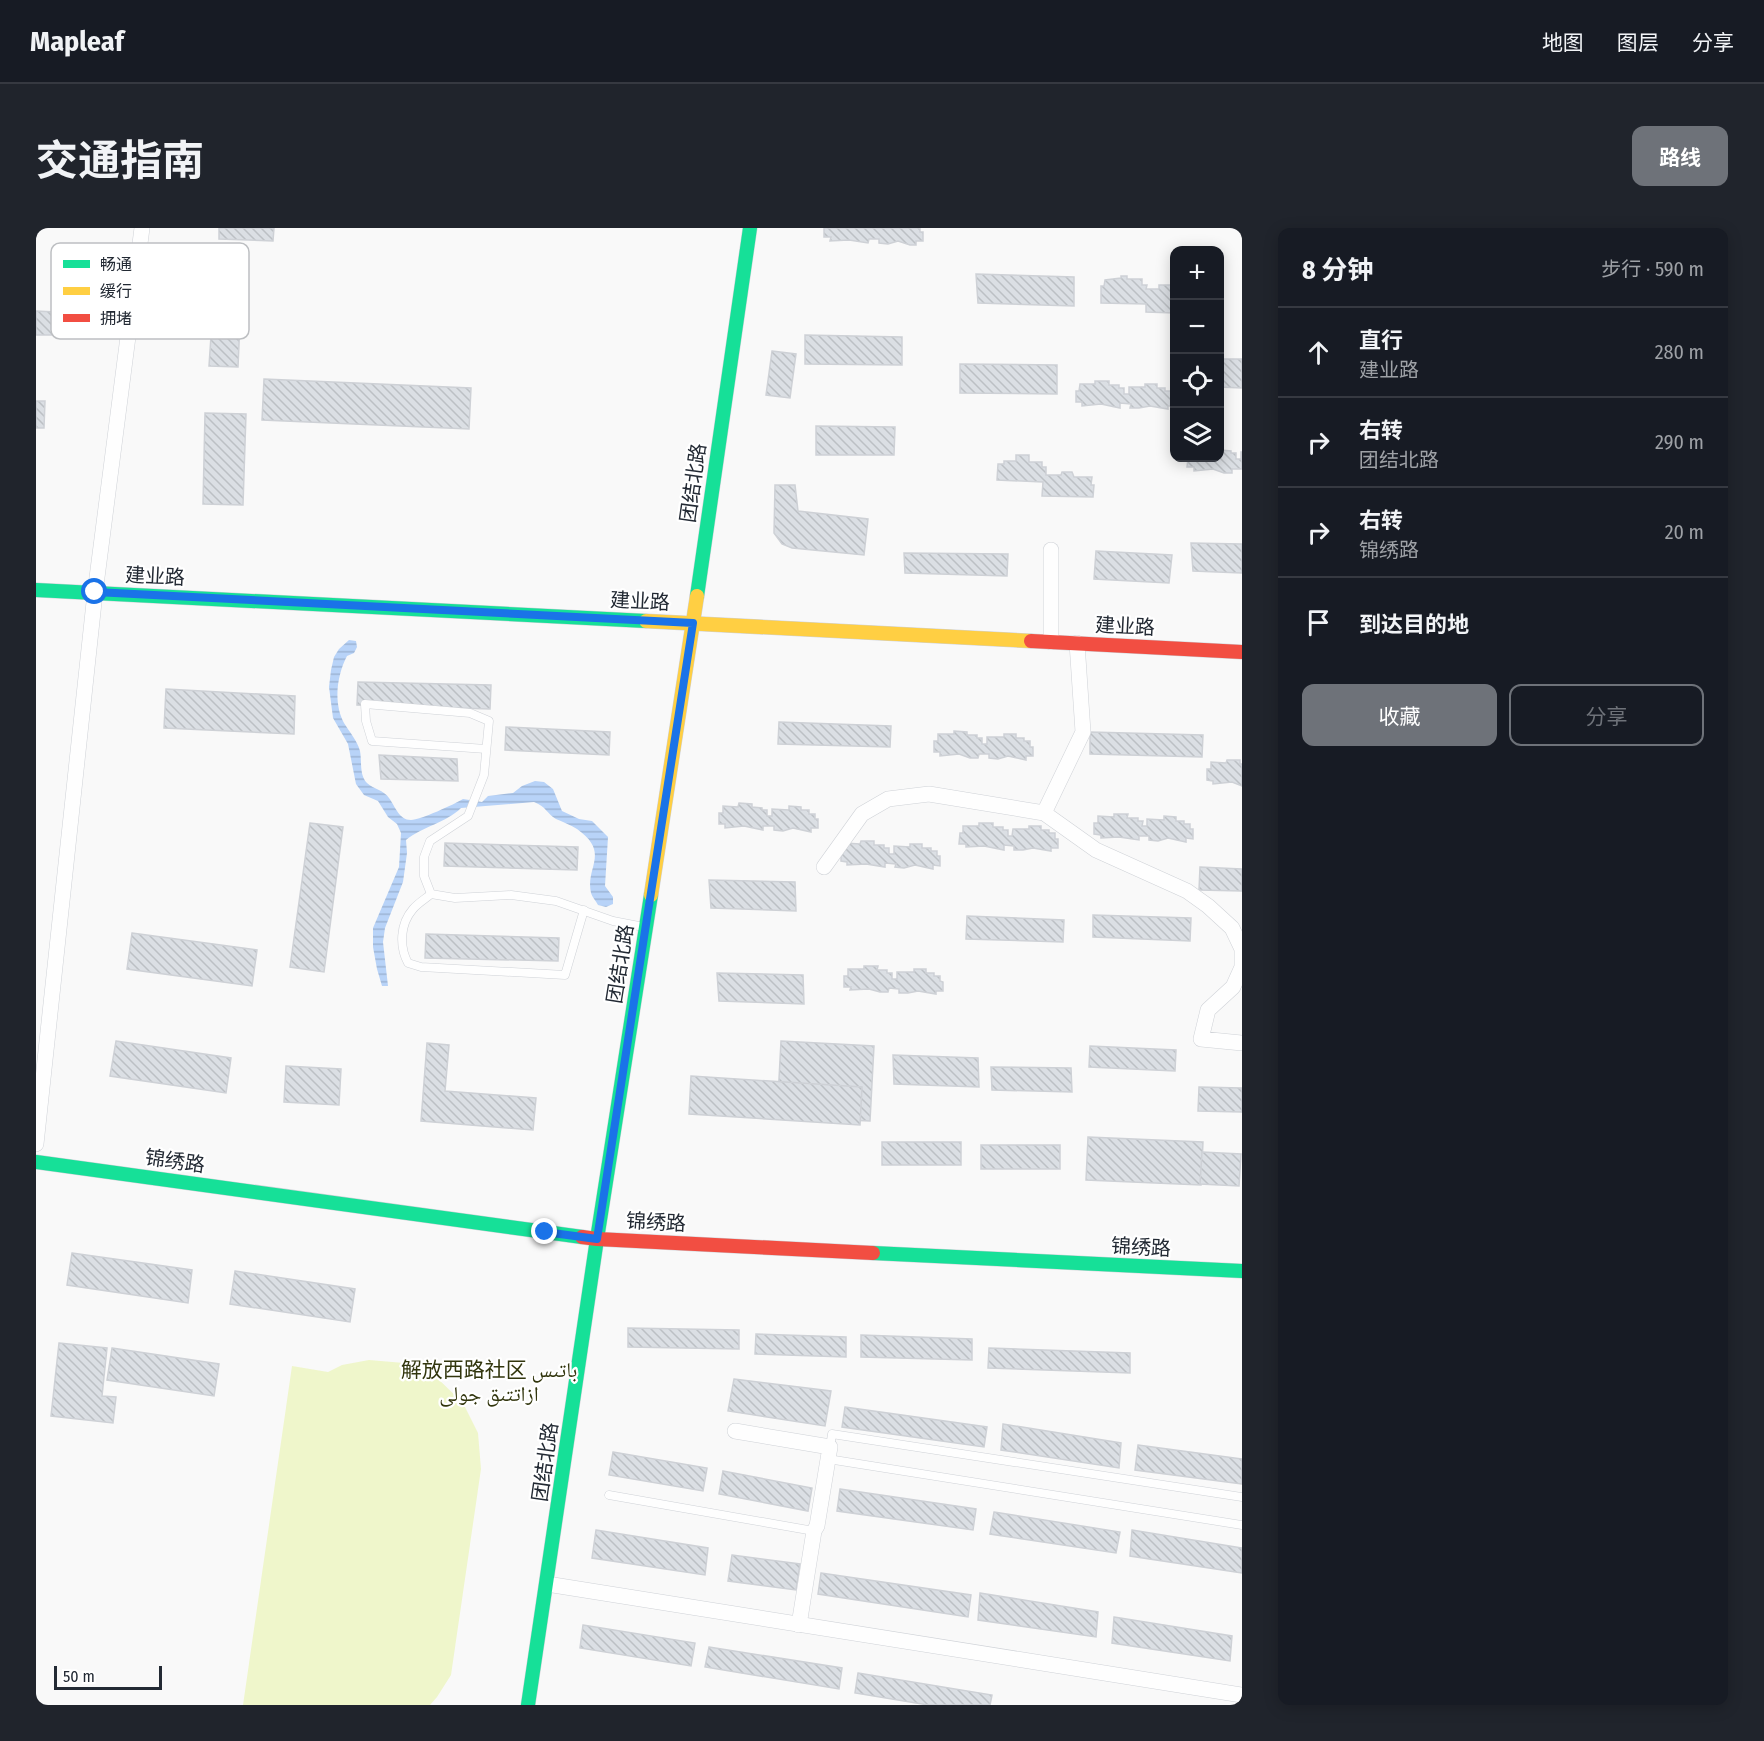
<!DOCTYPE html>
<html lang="zh">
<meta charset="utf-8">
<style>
body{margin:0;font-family:"Fira Sans Condensed","Noto Naskh Arabic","Noto Sans SC",sans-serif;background:#20242c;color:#f1f3f6}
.controls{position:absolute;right:18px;top:18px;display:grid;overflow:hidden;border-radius:12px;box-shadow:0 3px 15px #0003}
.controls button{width:54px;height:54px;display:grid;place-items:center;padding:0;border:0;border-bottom:2px solid #363941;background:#171b24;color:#f1f3f6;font:30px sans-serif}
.scale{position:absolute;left:18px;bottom:15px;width:108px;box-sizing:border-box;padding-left:6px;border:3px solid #232a34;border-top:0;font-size:16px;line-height:21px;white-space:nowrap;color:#232a34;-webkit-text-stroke:4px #fff;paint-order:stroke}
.stop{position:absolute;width:18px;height:18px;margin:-14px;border:4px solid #1a73e8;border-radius:50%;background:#fff}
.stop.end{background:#1a73e8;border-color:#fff;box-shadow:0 2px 6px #0008}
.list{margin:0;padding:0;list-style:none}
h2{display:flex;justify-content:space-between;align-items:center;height:78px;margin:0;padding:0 24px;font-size:26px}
h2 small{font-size:20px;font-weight:400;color:#9ea1a6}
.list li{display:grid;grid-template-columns:39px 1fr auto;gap:18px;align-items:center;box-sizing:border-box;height:90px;padding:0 24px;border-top:2px solid #363941}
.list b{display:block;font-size:22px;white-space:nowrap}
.list p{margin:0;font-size:20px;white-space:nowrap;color:#9ea1a6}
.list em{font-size:20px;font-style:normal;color:#9ea1a6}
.actions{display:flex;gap:12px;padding:18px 24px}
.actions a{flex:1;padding:14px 0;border:2px solid #6e7279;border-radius:12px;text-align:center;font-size:21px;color:#6e7279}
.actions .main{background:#6e7279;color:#fff}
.icon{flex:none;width:33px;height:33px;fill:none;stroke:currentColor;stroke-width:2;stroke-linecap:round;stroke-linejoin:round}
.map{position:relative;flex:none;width:1206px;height:1477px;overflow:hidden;border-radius:12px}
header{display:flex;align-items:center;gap:36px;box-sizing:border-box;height:84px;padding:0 30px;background:#171b24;border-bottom:2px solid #363941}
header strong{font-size:28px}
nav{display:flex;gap:33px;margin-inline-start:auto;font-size:21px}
.intro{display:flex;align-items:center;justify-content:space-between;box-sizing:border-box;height:144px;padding:0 36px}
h1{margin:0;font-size:42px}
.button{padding:15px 27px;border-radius:12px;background:#6e7279;color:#fff;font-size:21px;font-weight:700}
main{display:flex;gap:36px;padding:0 36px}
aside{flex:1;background:#171b24;border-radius:12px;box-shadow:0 3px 15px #0003}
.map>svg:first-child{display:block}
.park{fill:#eff6cb}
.water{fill:url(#water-rules)}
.building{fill:url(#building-back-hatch);stroke:#ced1d6;stroke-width:1.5}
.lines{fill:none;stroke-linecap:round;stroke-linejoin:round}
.lane-casing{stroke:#cfd2d7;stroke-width:9}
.street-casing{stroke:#cfd2d7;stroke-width:16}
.fast-casing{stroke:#cfd2d7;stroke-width:15}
.slow-casing{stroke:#cfd2d7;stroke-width:15}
.jam-casing{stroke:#cfd2d7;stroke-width:15}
.lane{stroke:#fefefe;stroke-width:8}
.street{stroke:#fefefe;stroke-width:15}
.fast{stroke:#16e098;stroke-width:14}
.slow{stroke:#ffcf43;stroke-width:14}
.jam{stroke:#f24e42;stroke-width:14}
.route{stroke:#1a73e8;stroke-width:8}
.labels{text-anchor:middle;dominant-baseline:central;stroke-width:4.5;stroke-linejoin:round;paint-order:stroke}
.street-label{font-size:20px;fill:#232a34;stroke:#fff}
.neighbourhood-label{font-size:21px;fill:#32360e;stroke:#fff}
.key{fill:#fff;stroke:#bdbfc2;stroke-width:1.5}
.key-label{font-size:16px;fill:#232a34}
</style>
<header>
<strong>Mapleaf</strong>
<nav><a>地图</a><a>图层</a><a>分享</a></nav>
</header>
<div class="intro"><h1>交通指南</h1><a class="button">路线</a></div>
<main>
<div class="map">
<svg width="1206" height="1477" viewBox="0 0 1206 1477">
<defs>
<pattern id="water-rules" width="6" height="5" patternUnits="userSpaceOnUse" patternTransform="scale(1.5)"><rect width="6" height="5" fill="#b8d3f8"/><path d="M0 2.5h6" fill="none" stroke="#9eb5d5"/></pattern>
<pattern id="building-back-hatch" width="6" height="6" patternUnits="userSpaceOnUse" patternTransform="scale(1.5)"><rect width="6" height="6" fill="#dbdfe4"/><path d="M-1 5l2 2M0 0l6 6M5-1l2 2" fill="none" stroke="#bcc0c4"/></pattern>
</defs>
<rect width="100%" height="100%" fill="#f9f9f9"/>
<polygon class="park" points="333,1132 368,1135 398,1147 427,1175 442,1205 445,1241 415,1447 401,1469 394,1477 207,1477 256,1138 292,1144 306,1137"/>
<path class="water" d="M 313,412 L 320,413 L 321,419 L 318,425 L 311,428 C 301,447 297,475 308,495 C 314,505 321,512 324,523 C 326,533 323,547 331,555 C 337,561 348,562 353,570 C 359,578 363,592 375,592 C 384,592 419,576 427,571 L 446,574 L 452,568 L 477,565 L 486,558 L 499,553 L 508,554 L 517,561 L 526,583 L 543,591 L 556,593 L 572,609 L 569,658 L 577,669 L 577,676 L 570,679 L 562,677 C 560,673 556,669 555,665 C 549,639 575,625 541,601 C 535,597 527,594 520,591 C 510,585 511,579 498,574 L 425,580 C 410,595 387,598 370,612 L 371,625 L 367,654 L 349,700 L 347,714 L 352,758 L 346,758 L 341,741 L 337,719 L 337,700 L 363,639 L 365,605 L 361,596 L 352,589 L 342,573 L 328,567 L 320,556 L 312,516 L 297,490 L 293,459 L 295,442 L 298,429 L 303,421 Z"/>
<g class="building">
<polygon points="183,0 238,0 237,13 183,11"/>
<polygon points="788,0 884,0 884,4 887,4 887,13 880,13 880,17 874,17 862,13 852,16 843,15 843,11 833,11 832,15 813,12 794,13 795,9 788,9"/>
<polygon points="940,46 1038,49 1038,78 942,75"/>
<polygon points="1085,48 1091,48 1091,51 1106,51 1106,57 1111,57 1110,61 1123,61 1123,57 1135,57 1135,60 1138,61 1138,85 1110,84 1110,76 1065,75 1065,58 1068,58 1069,52 1085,50"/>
<polygon points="0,83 20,84 20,107 0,107"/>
<polygon points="176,93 204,94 202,139 173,138"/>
<polygon points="769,107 866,109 866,137 769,136"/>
<polygon points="736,123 760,126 754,170 730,167"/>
<polygon points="1184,131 1206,131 1206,160 1184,159"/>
<polygon points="924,136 1021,137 1021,166 924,165"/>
<polygon points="228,151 435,160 433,201 226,192"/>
<polygon points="1059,153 1073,153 1073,157 1083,157 1083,160 1088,160 1088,166 1093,166 1093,159 1109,159 1109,156 1121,156 1121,160 1129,160 1129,163 1136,163 1135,169 1138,169 1138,178 1132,178 1132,181 1114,178 1103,180 1094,180 1095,176 1084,175 1084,180 1065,176 1046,178 1046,174 1040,174 1040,163 1043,163 1044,156 1059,156"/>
<polygon points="0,173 9,173 8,200 0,200"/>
<polygon points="169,185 210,186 207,277 167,276"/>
<polygon points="780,198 859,199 858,227 780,227"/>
<polygon points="1184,219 1185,222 1195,223 1195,225 1200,225 1200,231 1205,231 1205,224 1206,224 1206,241 1196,241 1196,245 1188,245 1177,241 1158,243 1158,239 1151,239 1152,230 1184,230"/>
<polygon points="980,227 993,227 993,234 1006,234 1006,239 1010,239 1010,247 1025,247 1026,244 1036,244 1038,249 1056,249 1055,257 1058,257 1057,269 1006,268 1007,254 961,252 962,236 968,236 968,233 980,233"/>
<polygon points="739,257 759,257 762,283 832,291 828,327 756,320 746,316 738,305"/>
<polygon points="1155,315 1206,316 1206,345 1157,343"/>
<polygon points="1060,323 1136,327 1133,355 1058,351"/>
<polygon points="868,325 972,326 971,348 869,345"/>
<polygon points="322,454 455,457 454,481 321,477"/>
<polygon points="130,461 259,468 258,506 128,500"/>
<polygon points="743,494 855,498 854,519 742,516"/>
<polygon points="470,499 574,504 573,527 469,522"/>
<polygon points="918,503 931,504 931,507 941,507 941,510 946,510 946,516 951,516 951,509 968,509 968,506 980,506 980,510 988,510 988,513 994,513 994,519 997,519 997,528 990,528 990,532 972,528 962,531 953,530 953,526 943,526 942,530 934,530 923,526 904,528 904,524 898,524 898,513 902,513 902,506 918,506"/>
<polygon points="1054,504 1167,507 1166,529 1054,526"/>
<polygon points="343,527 421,531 422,553 345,551"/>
<polygon points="1191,532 1204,532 1204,536 1206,536 1206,558 1196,554 1177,556 1177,553 1171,552 1171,541 1175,541 1175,534 1190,535"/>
<polygon points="703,575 716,576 716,579 726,580 726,582 731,582 731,588 736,588 736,581 753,582 753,578 765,579 765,582 773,582 773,586 779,586 779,591 782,591 782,600 775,600 775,604 757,600 747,603 738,602 738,598 727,598 727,602 708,598 689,600 689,596 683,596 683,585 687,585 687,578 702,579"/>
<polygon points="1078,586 1092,586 1091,590 1102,590 1102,593 1107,593 1106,598 1111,598 1111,591 1128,592 1128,588 1140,589 1140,593 1148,593 1148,596 1154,596 1154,601 1157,601 1157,611 1150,610 1150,614 1132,610 1122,613 1113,612 1113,608 1103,608 1103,612 1083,609 1065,610 1065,607 1058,606 1058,595 1062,595 1062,588 1078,589"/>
<polygon points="274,595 307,599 288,744 254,739"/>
<polygon points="943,595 957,595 957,599 967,599 967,602 972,602 972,608 976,608 977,601 993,601 993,598 1005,598 1005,602 1013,602 1013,605 1019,605 1019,611 1022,611 1022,620 1015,620 1015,623 997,620 987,622 978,622 978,618 968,617 968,622 948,618 930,619 930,616 923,616 924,605 927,605 927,598 943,598"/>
<polygon points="825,613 838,613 838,617 848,617 848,620 853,620 853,626 858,626 858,618 874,619 874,616 886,616 886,620 895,620 895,623 901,623 901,628 904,628 904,638 897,637 897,641 879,637 868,640 859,639 860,636 849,635 849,639 830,636 811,637 811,634 805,633 805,622 809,615 824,616"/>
<polygon points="409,615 542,619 541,642 408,638"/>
<polygon points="1164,639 1206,641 1206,663 1163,662"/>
<polygon points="673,652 759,654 760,683 675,680"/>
<polygon points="1057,687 1155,690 1154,713 1057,709"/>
<polygon points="931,688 1028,692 1027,714 930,711"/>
<polygon points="96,705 221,722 216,758 91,741"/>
<polygon points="390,706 523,710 522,733 389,730"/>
<polygon points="828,738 842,738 841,742 851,742 851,745 856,745 856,751 861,751 861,744 878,744 878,741 890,741 890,745 898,745 898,748 904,748 904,753 907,754 907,763 900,763 900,766 882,763 872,765 863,765 863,761 853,760 852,764 844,764 833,761 814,762 815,759 808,759 808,748 812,748 812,741 828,741"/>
<polygon points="681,745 767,747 768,776 683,773"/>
<polygon points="80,813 195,830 190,865 74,848"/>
<polygon points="745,813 838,818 834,893 741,889"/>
<polygon points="391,815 413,817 409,863 500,870 497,902 385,893"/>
<polygon points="1054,818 1140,822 1139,843 1053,839"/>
<polygon points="857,827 942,830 943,859 858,856"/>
<polygon points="250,838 305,841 303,877 248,874"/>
<polygon points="955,839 1035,840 1036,864 956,862"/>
<polygon points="655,848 826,859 824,897 653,886"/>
<polygon points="1163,859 1206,860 1206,884 1162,883"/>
<polygon points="1052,909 1167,914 1165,957 1050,952"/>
<rect x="846" y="914" width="79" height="23"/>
<rect x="945" y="917" width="79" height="24"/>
<polygon points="1166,924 1205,926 1203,958 1164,956"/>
<polygon points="36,1025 156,1042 152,1075 31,1057"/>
<polygon points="199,1043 319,1061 314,1094 194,1076"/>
<polygon points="592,1100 703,1102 703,1121 592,1119"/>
<polygon points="720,1106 810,1109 810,1129 719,1126"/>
<polygon points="825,1107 936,1111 936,1132 825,1129"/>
<polygon points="23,1115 71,1120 66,1168 80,1169 77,1195 15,1188"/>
<polygon points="76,1120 183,1136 178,1168 71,1152"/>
<polygon points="953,1120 1094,1125 1094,1145 952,1140"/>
<polygon points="698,1151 795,1163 789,1198 692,1183"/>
<polygon points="809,1179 951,1199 948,1219 806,1199"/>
<polygon points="967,1196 1085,1215 1083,1240 965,1222"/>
<polygon points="1102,1217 1206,1231 1206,1256 1099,1242"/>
<polygon points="577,1224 671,1240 667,1263 573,1247"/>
<polygon points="687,1243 776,1260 772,1283 683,1266"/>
<polygon points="804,1261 940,1281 937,1302 801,1283"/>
<polygon points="958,1284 1084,1304 1080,1325 954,1306"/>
<polygon points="560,1302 672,1320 669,1347 556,1330"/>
<polygon points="1096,1302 1206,1320 1206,1345 1094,1328"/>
<polygon points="696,1327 764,1336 760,1362 692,1353"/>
<polygon points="785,1345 935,1367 932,1389 782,1366"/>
<polygon points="944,1365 1062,1384 1060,1409 942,1392"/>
<polygon points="1078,1389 1196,1408 1194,1433 1076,1415"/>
<polygon points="547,1397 659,1415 655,1438 544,1420"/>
<polygon points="673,1419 806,1440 803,1461 669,1439"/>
<polygon points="822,1445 956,1467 954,1477 892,1477 819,1465"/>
</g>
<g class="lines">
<defs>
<g id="lane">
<polyline points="450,521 336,513 330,493 329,476 434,485 453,493 448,547 432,588 394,613 388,629 388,648 395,666 419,670 475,667 520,673 577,693 608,699"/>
<path d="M 395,666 C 389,671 382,675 377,681 C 364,696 363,718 372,735 L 385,739 L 529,747 L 548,682"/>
<polyline points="794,1219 796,1206 1206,1269"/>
<polyline points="792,1231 1206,1297"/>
<polyline points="573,1267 778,1303"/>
</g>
<g id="street">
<polyline points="1015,322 1015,414"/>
<polyline points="1008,585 1047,504 1041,415"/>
<polyline points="788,639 826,586 852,571 893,566 1008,585 1060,622 1151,663 1172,678 1196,700 1206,721 1206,739 1197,759 1172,782 1165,811 1206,815"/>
<polyline points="0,916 59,365 106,0"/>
<polyline points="699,1203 794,1219 781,1298 778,1303 763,1397"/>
<polyline points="511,1356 1206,1467"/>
</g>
<g id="fast">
<polyline points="0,362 610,393"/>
<polyline points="661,368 714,0"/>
<polyline points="0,934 546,1009"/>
<polyline points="837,1025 1206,1043"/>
<polyline points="492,1477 561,1011 615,667"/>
</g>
<g id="slow">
<polyline points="610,393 995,413"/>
<polyline points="615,667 661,368"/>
</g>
<g id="jam">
<polyline points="995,413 1206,424"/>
<polyline points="546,1009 561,1011 837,1025"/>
</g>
</defs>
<use href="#lane" class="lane-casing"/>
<use href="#street" class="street-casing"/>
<use href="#fast" class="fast-casing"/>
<use href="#slow" class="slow-casing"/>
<use href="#jam" class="jam-casing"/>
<use href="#lane" class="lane"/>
<use href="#street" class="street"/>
<use href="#fast" class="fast"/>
<use href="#slow" class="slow"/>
<use href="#jam" class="jam"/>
</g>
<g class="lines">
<polyline class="route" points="59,364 657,395 561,1011 509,1004"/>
</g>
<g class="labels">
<g class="street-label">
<text transform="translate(657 255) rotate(-82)">团结北路</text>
<text transform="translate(119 348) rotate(3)">建业路</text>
<text transform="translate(604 373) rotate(3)">建业路</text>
<text transform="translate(1089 398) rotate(3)">建业路</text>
<text transform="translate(584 736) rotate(-81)">团结北路</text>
<text transform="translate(139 933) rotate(8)">锦绣路</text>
<text transform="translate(620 994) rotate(3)">锦绣路</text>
<text transform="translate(1105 1019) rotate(3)">锦绣路</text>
<text transform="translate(509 1234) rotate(-82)">团结北路</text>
</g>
<g class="neighbourhood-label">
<text x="453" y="1142">解放西路社区 باتىس<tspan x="453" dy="24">ازاتتىق جولى</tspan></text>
</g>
</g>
<rect x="15" y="15" width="198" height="96" rx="9" class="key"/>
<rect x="27" y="32" width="27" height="8" fill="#16e098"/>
<rect x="27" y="59" width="27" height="8" fill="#ffcf43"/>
<rect x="27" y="86" width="27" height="8" fill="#f24e42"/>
<g class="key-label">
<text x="64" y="42">畅通</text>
<text x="64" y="69">缓行</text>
<text x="64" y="96">拥堵</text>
</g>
</svg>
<div class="controls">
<button>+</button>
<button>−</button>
<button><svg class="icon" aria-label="locate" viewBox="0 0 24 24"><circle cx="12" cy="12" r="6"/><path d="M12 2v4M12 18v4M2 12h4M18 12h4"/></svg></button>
<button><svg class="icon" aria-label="layers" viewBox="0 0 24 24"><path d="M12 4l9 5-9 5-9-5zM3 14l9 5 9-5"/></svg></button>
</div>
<div class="scale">50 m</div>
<div class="stop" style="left:59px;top:364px"></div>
<div class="stop end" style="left:509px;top:1004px"></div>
</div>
<aside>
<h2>8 分钟<small>步行 · 590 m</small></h2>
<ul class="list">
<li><svg class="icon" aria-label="ahead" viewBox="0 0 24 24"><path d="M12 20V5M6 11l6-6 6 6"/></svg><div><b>直行</b><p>建业路</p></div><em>280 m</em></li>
<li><svg class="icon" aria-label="right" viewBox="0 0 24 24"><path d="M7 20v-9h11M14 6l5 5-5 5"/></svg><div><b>右转</b><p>团结北路</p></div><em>290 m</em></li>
<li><svg class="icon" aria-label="right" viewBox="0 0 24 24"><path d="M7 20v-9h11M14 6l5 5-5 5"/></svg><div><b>右转</b><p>锦绣路</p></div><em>20 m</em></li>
<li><svg class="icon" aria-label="arrive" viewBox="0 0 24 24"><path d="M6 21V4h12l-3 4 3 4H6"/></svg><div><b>到达目的地</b></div></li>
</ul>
<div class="actions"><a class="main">收藏</a><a>分享</a></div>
</aside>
</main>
